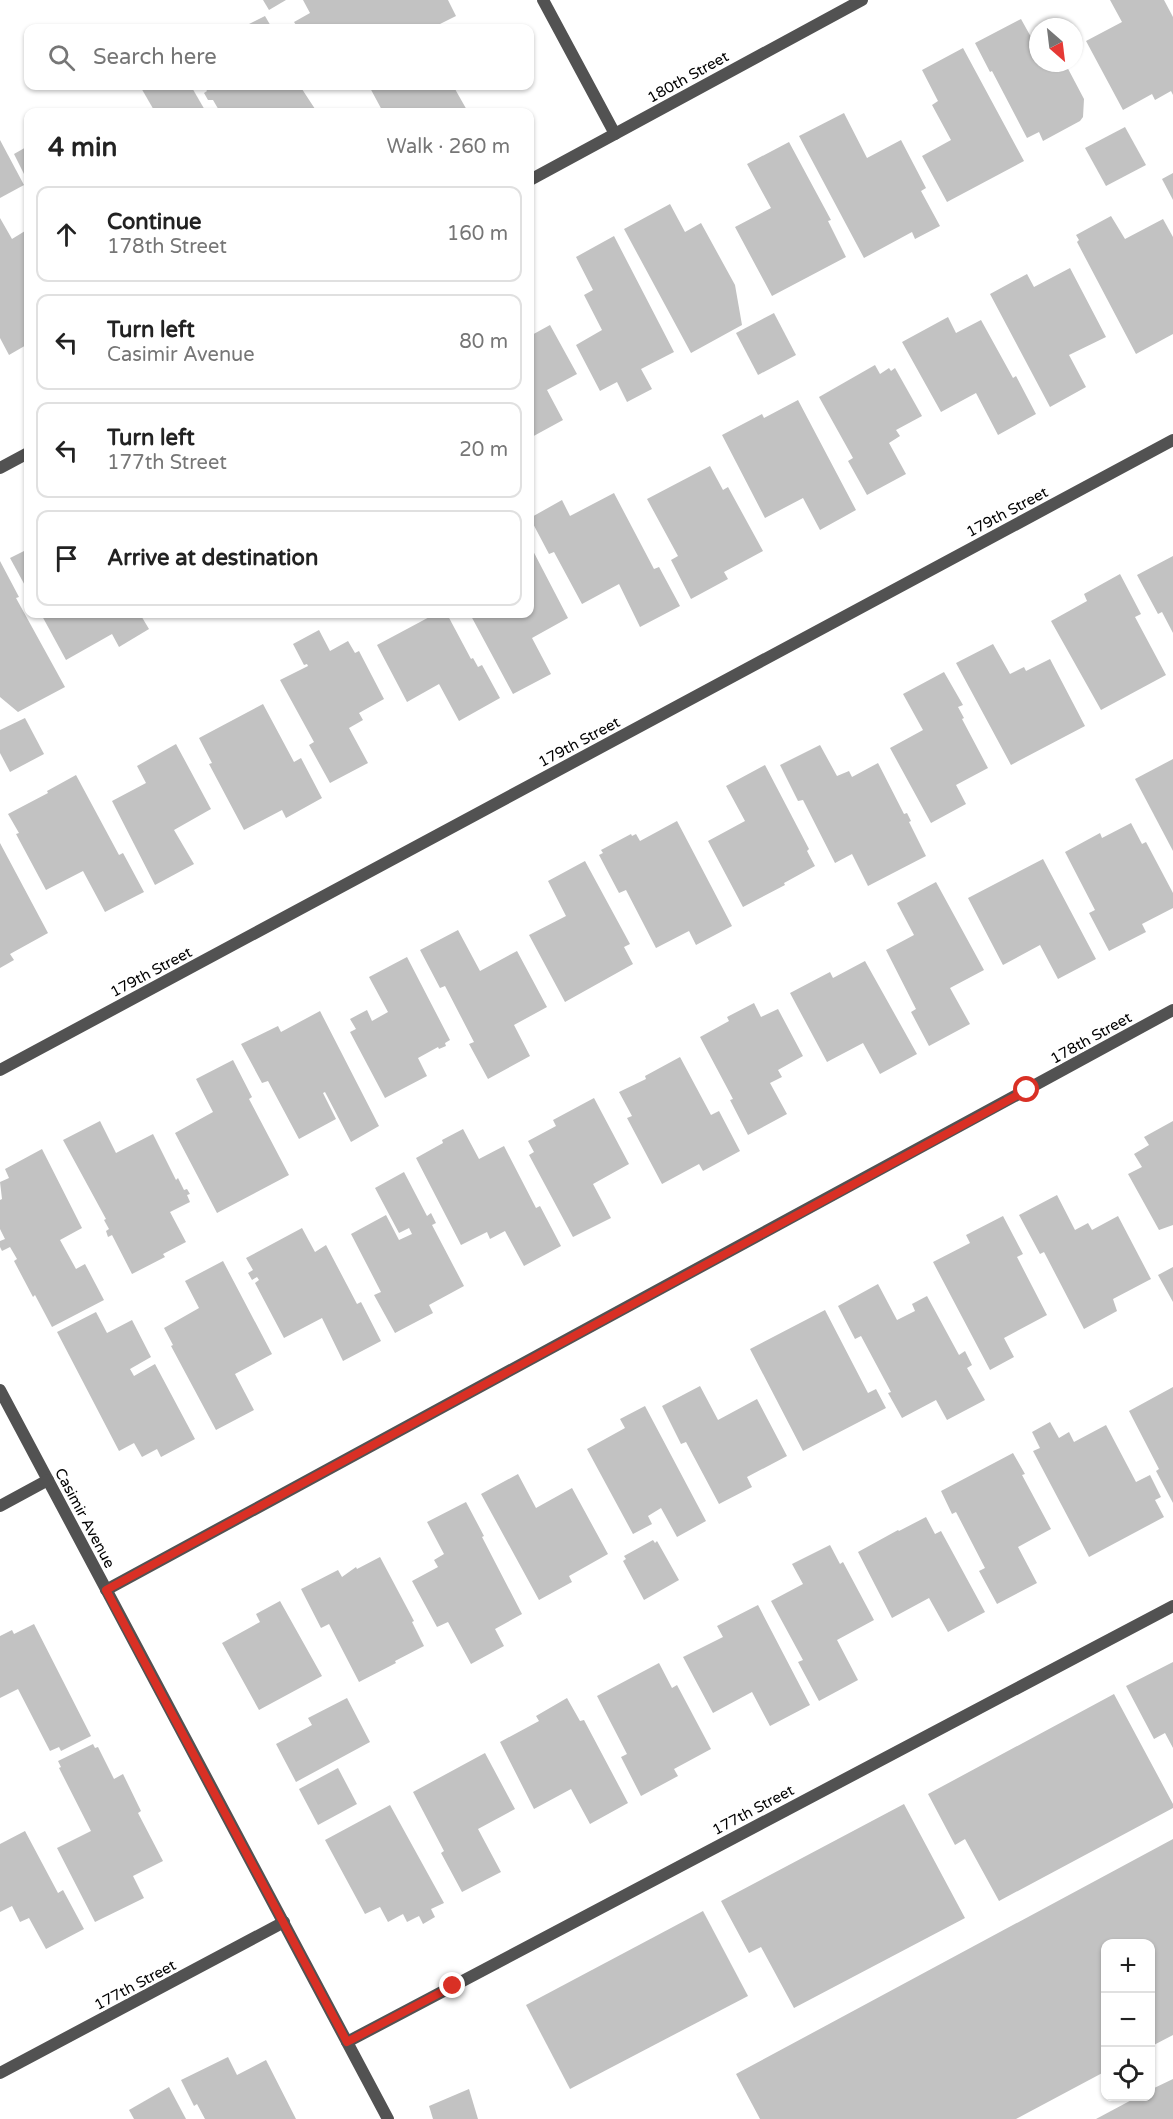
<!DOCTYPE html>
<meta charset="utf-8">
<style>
body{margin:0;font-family:"Varela Round",sans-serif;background:#f2f2f2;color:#222}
.controls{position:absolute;right:18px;bottom:18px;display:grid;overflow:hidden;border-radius:12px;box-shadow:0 2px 4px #0004}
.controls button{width:54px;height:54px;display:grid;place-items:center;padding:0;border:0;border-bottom:2px solid #e0e0e0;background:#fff;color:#222;font:30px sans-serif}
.compass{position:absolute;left:1029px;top:18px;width:54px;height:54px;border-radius:50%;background:#fff;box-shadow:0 2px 4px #0004;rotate:152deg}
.stop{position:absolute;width:18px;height:18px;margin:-14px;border:4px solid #d93025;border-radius:50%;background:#fff}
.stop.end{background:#d93025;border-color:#fff;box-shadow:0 2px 6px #0008}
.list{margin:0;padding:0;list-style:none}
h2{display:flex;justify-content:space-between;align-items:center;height:78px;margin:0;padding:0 24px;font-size:26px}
h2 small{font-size:20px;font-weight:400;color:#767676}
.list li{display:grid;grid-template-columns:39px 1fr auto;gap:18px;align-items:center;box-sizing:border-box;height:96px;margin:0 12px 12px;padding:0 12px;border:2px solid #e0e0e0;border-radius:12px}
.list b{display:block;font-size:22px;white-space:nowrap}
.list p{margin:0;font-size:20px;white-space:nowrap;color:#767676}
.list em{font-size:20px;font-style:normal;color:#767676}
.icon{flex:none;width:33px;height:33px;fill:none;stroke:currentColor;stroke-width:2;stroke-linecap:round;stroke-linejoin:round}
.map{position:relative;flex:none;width:1173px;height:2119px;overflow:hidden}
.search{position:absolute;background:#fff;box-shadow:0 2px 4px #0004;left:24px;top:24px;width:510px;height:66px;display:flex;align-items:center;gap:15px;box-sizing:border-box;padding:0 21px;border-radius:12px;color:#767676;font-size:22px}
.panel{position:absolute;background:#fff;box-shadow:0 2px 4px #0004;left:24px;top:108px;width:510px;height:510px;border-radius:12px}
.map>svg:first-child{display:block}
.building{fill:#c2c2c2}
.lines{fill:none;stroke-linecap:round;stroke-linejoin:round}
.street{stroke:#525252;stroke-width:12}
.route{stroke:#d93025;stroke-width:8}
.labels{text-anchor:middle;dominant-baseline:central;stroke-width:6;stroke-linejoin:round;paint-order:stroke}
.street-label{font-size:15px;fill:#000;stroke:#fff}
</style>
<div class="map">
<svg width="1173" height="2119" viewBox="0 0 1173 2119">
<rect width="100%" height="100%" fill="#fff"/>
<g class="building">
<polygon points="263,0 286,0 269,10"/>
<polygon points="303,0 448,0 456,16 432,28 298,28 294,22 310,13"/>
<polygon points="1110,0 1164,0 1173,17 1173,95 1171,91 1155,100 1152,94 1123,110 1086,41 1122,22"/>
<polygon points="265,16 272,28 241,28"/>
<polygon points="1021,19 1031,37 1038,33 1038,63 1065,63 1084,99 1083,117 1080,121 1043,141 1039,132 1027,138 992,71 990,72 975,43"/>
<polygon points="963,48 1024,161 947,202 922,156 951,140 932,105 938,101 922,70"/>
<polygon points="140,86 191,86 206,112 155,112"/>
<polygon points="204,86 300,86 317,112 220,112 213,100 208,100 204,93 207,91"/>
<polygon points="369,86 462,86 455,89 468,112 388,112 387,110 383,112"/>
<polygon points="844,113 867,158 901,140 926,188 921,191 940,226 915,239 912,232 864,258 799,136"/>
<polygon points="1125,127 1146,165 1106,186 1085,148"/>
<polygon points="0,140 24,185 0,198"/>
<polygon points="789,142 831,220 828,221 846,257 772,296 735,227 771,208 747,164"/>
<polygon points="28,146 28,182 14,154"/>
<polygon points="1173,173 1173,200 1162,179"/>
<polygon points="670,204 685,232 701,223 735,285 742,325 691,353 624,229"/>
<polygon points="1111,216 1125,239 1163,219 1173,237 1173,334 1136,354 1077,242 1079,240 1076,235"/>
<polygon points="0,218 12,239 25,231 28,238 28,344 9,355 0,338"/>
<polygon points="614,236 674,352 641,369 652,389 627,402 617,382 600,391 576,345 602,330 584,295 593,290 576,257"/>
<polygon points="1070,268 1106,337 1069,355 1086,387 1050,407 990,294 1027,274 1034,287"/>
<polygon points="774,313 796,355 758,375 736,333"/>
<polygon points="948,317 956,333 981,320 1013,378 1016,376 1036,414 998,435 976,393 941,412 902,342"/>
<polygon points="550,325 577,374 547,390 563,420 530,438 530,336"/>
<polygon points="875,365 880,374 889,368 891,371 895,368 922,416 896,430 900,436 889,443 906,474 867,495 848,461 853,458 819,397"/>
<polygon points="798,400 856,510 820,530 803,498 765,518 722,435 762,414 764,418"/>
<polygon points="710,466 723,490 728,487 763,551 724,572 728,579 691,599 671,560 678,556 647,499"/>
<polygon points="614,493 654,569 659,567 680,606 640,627 619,584 582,604 554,552 549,554 530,518 562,500 570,516"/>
<polygon points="530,545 568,618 532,638 551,674 513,694 470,614 530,614"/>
<polygon points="28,549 28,591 10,558"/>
<polygon points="1173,556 1173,633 1162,612 1158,614 1137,575"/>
<polygon points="0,561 19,597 16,598 65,687 18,712 0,697"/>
<polygon points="1120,574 1141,614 1135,617 1166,675 1101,710 1051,621 1087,601 1084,594"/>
<polygon points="41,614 140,614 149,629 119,647 112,634 66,660"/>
<polygon points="435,614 447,614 471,659 473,658 478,667 482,665 500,698 459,721 439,684 407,702 377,645"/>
<polygon points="319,630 330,651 348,641 355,653 359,651 384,699 359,713 363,720 349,728 368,763 330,783 309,745 314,742 280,680 308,666 307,664 304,665 293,644"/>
<polygon points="993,644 1010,674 1024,667 1026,671 1050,659 1085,726 1011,765 956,663"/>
<polygon points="944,672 963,705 958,707 964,718 962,719 988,768 956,785 966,804 931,823 890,748 923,730 903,694"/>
<polygon points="263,704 294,762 301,758 322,798 286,818 282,810 244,830 209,764 212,763 199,738"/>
<polygon points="25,718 44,754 10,772 0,753 0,730"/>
<polygon points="176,744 211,809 174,830 194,864 155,885 112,801 146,783 137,766"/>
<polygon points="820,745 837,776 849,771 852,777 878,763 904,814 907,813 911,821 909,822 926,856 868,886 852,854 835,863 803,800 798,801 780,765"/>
<polygon points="1173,759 1173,851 1135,779"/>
<polygon points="765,765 809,849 807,851 815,866 784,883 785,885 743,907 708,841 745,821 726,786"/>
<polygon points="76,775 119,855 123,853 144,892 105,912 83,871 46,890 16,834 19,833 8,814 48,793 47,791"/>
<polygon points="677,821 732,926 696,945 689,931 656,948 626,890 619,893 599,855 603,853 601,850 631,834 632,836 636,834 640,841"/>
<polygon points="1131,823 1142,844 1146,842 1173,893 1173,908 1142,924 1146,932 1109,951 1089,913 1095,910 1065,852 1100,833 1102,838"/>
<polygon points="0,843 48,933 10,954 14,960 0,968"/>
<polygon points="1043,859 1096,959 1058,979 1040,945 1003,965 968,898"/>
<polygon points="585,861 630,944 624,947 633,964 565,1002 529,935 566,916 548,881"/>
<polygon points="936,882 984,970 950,988 970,1024 929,1046 911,1012 916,1009 886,950 914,935 897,903"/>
<polygon points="458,930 480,971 517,951 547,1007 514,1025 530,1056 488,1079 469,1044 474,1042 445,986 440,988 420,950"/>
<polygon points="407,957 450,1040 445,1043 446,1046 439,1049 438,1047 418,1058 427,1076 385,1098 350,1032 356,1029 350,1019 367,1010 372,1021 388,1012 369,977"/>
<polygon points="865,961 917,1054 880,1074 863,1043 827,1062 790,993 830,972 833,978"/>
<polygon points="754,1003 761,1017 778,1009 803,1056 778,1070 782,1077 770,1083 787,1114 748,1135 730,1100 733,1099 700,1037 729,1021 727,1017"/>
<polygon points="320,1011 379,1126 351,1142 325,1092 323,1093 336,1119 299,1139 268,1081 262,1083 241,1044 278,1026 281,1032"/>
<polygon points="680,1057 711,1115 719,1111 740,1151 703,1171 699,1164 662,1184 627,1118 632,1116 619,1092 646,1079 645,1076"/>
<polygon points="233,1060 252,1097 249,1099 289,1175 217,1213 175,1133 213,1112 196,1079"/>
<polygon points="594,1098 629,1164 593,1184 611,1218 573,1237 529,1155 534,1152 528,1141 556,1126 553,1120"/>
<polygon points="100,1121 116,1153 153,1134 176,1180 178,1178 184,1190 187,1189 190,1194 187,1195 190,1202 170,1212 186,1242 163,1254 165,1257 132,1274 112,1235 108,1237 106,1231 109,1229 104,1220 106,1219 63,1140"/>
<polygon points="1173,1121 1173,1225 1159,1230 1128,1174 1142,1167 1134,1154 1149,1145 1144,1137"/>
<polygon points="463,1129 479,1159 504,1146 536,1208 540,1206 561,1246 524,1266 505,1231 490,1239 487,1232 461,1245 416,1158 443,1143 442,1140"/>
<polygon points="42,1149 82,1228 60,1240 76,1269 85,1264 104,1300 52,1327 35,1295 33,1297 14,1261 17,1259 10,1247 2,1251 0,1247 0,1241 5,1239 0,1229 0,1200 2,1199 0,1182 9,1178 5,1169"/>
<polygon points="404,1172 427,1216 431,1213 436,1223 432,1225 464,1286 429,1305 433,1313 395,1333 374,1295 381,1292 351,1234 386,1215 399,1240 412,1234 409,1228 399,1233 375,1188"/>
<polygon points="1057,1195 1075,1230 1088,1223 1092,1230 1118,1216 1151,1279 1113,1299 1117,1311 1084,1329 1044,1252 1040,1254 1019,1215"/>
<polygon points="1003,1216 1023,1254 1017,1257 1047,1315 1004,1338 1014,1357 990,1370 933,1262 970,1243 966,1235"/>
<polygon points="302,1228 315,1252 326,1245 357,1304 361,1302 381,1341 343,1361 322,1318 284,1338 255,1283 259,1280 257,1277 252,1280 248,1273 253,1270 246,1258"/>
<polygon points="223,1261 272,1354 235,1374 254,1410 216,1430 171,1346 173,1345 164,1328 199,1308 185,1281"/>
<polygon points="1173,1267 1173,1302 1158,1275"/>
<polygon points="878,1284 897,1320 915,1311 912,1304 927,1296 959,1355 965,1351 972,1365 967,1368 985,1400 947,1420 936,1400 902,1418 888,1393 891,1392 861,1336 855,1339 838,1306"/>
<polygon points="825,1310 868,1393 876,1389 886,1408 803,1451 750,1349"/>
<polygon points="96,1312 107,1333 132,1320 151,1357 130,1369 134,1376 155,1364 195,1439 161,1457 157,1449 142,1457 134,1443 119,1451 57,1332"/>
<polygon points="700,1386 718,1420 757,1399 787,1456 747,1477 752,1487 719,1504 686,1442 681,1444 662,1406"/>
<polygon points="1173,1387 1173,1503 1156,1471 1159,1469 1129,1411"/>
<polygon points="645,1406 706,1521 677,1537 661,1508 648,1516 652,1524 633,1534 587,1449 625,1428 620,1419"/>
<polygon points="1050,1422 1059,1438 1069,1432 1074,1442 1106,1425 1136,1482 1150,1475 1161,1497 1155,1500 1164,1517 1089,1557 1033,1451 1040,1448 1032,1432"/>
<polygon points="1013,1453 1025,1474 1022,1475 1051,1529 1018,1547 1037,1583 997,1604 979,1571 985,1568 956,1512 952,1514 941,1491"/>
<polygon points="518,1474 536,1508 572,1488 608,1554 569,1576 572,1582 539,1600 481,1494"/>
<polygon points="466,1502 484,1536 482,1537 522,1614 495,1629 504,1646 471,1664 448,1622 437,1627 412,1581 438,1567 434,1560 444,1554 427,1522"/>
<polygon points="926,1517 935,1534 941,1531 985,1612 948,1632 929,1598 892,1618 858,1552 898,1530 899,1531"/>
<polygon points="653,1540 655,1543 657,1541 679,1580 644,1600 623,1561 626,1559 624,1556"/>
<polygon points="830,1545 840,1564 843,1562 874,1620 837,1640 858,1680 819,1701 798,1662 803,1660 771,1601 803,1584 792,1564"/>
<polygon points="380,1557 414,1621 412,1622 424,1646 395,1661 396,1663 359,1682 329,1624 321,1628 301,1589 338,1570 342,1577 356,1567 357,1569"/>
<polygon points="280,1601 322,1676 259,1710 222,1643 260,1622 256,1614"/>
<polygon points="758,1605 810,1705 770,1726 752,1692 713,1713 683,1657 723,1637 717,1626"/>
<polygon points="34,1624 91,1736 61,1751 59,1747 50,1751 18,1689 0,1698 0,1636 12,1630 14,1634"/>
<polygon points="1173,1662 1173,1748 1165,1733 1154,1739 1126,1686"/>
<polygon points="659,1663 672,1688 677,1685 711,1749 674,1769 678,1776 641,1796 621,1757 627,1754 597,1696"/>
<polygon points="1114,1694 1173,1804 1173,1808 999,1901 965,1839 955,1845 928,1794"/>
<polygon points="347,1698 370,1742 296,1782 276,1744 312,1725 308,1718"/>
<polygon points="567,1698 580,1721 584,1720 628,1803 590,1824 571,1789 534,1809 500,1742 539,1721 536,1716"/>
<polygon points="93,1744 95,1748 98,1747 114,1779 123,1774 141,1811 138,1813 163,1861 133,1876 144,1898 95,1922 57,1848 91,1831 59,1768 61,1767 58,1761"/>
<polygon points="485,1753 515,1809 478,1829 501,1872 462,1892 441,1853 444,1851 413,1792"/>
<polygon points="338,1768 357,1804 318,1825 299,1789"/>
<polygon points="904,1804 965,1918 794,2008 761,1947 749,1953 721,1901"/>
<polygon points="390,1805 444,1903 431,1909 435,1917 423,1924 419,1916 407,1922 403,1914 388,1922 380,1907 365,1914 325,1840"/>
<polygon points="25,1831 58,1893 63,1890 84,1929 46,1949 29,1918 20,1922 12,1906 0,1912 0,1844"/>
<polygon points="1173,1839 1173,2035 1150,2047 1150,1944 1106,1944 1106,2071 1016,2119 760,2119 736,2074"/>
<polygon points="703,1911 748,1996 570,2089 526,2005"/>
<polygon points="228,2057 237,2075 266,2060 296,2119 205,2119 197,2104 194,2106 181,2080"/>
<polygon points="1173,2079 1173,2119 1096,2119 1139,2096 1150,2096 1150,2090"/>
<polygon points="169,2087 186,2119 134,2119 129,2110"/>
<polygon points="469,2089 478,2119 433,2119 429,2106"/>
</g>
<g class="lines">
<g class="street">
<polyline points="543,0 615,134"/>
<polyline points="530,180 862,0"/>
<polyline points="0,468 28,453"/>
<polyline points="0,1070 1173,440"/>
<polyline points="0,1390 388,2119"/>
<polyline points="0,1506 48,1480"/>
<polyline points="106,1590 1173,1010"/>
<polyline points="347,2042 1173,1606"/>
<polyline points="0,2073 284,1922"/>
</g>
</g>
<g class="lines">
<polyline class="route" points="453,1986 347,2042 106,1590 1027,1090"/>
</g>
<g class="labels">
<g class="street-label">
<text transform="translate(688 77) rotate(-29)">180th Street</text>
<text transform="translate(1007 512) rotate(-28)">179th Street</text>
<text transform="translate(579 742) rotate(-28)">179th Street</text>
<text transform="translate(151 972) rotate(-28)">179th Street</text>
<text transform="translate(1091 1038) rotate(-29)">178th Street</text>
<text transform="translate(85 1518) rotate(62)">Casimir Avenue</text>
<text transform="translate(753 1810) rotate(-28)">177th Street</text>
<text transform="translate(135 1985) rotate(-28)">177th Street</text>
</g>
</g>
</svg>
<div class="controls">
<button>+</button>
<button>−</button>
<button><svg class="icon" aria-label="locate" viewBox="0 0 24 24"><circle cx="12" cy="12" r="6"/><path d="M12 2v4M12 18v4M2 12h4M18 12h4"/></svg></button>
</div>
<svg class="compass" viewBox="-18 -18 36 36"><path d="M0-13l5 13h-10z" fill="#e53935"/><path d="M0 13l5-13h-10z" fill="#767676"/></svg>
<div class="stop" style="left:1027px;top:1090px"></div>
<div class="stop end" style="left:453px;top:1986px"></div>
<div class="search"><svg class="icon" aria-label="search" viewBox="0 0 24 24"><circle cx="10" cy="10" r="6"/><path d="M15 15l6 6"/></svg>Search here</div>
<section class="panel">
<h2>4 min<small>Walk · 260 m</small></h2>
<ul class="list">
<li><svg class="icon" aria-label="ahead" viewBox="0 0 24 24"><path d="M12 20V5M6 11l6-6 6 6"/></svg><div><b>Continue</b><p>178th Street</p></div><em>160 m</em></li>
<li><svg class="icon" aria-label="left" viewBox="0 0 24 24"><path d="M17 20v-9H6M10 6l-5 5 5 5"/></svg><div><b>Turn left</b><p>Casimir Avenue</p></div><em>80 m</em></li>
<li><svg class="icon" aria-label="left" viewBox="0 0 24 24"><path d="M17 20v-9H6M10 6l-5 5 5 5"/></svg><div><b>Turn left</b><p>177th Street</p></div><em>20 m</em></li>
<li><svg class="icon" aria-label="arrive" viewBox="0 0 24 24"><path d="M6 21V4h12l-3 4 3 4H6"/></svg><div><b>Arrive at destination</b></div></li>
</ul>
</section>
</div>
